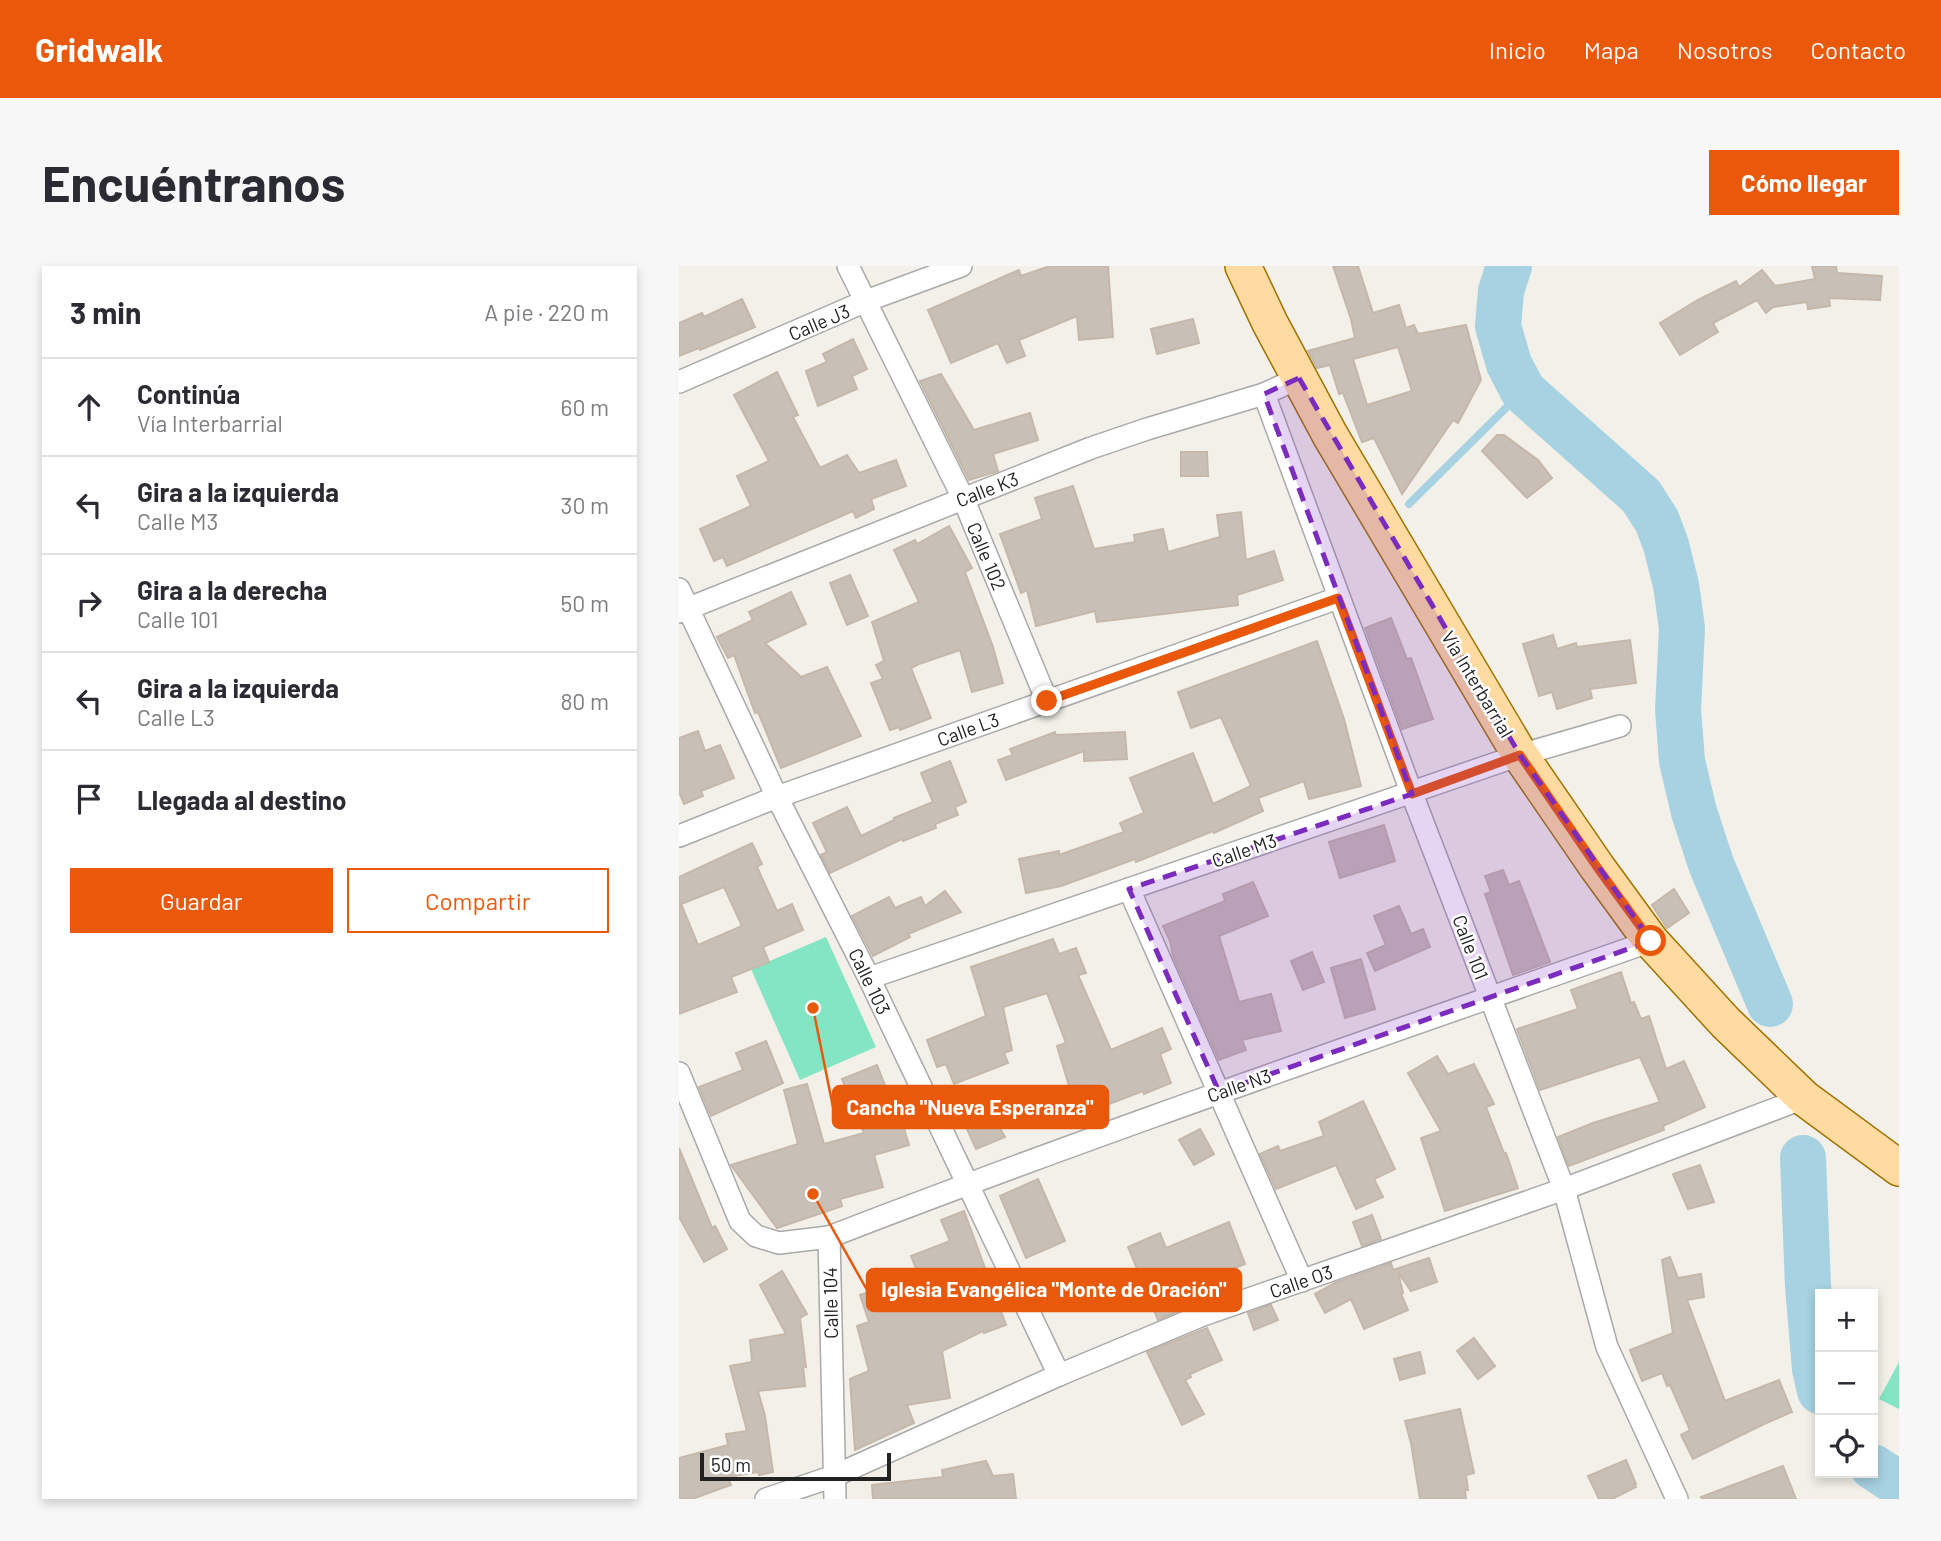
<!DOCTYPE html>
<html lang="es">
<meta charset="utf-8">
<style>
body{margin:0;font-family:Barlow,sans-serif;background:#f7f7f7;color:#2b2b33}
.controls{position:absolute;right:21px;bottom:21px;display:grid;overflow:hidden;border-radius:0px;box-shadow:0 4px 10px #0003}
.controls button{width:63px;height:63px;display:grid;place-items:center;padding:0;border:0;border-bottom:2px solid #e1e1e2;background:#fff;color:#2b2b33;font:35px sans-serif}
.scale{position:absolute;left:21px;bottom:18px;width:191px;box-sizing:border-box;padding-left:7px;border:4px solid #222;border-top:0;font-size:19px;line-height:24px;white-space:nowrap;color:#222;-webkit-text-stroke:5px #fff;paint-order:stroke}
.stop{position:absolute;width:21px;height:21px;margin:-16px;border:5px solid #ea580c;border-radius:50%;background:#fff}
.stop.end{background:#ea580c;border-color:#fff;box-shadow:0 2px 7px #0008}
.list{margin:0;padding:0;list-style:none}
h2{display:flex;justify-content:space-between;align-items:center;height:91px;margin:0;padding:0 28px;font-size:30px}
h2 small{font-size:23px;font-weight:400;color:#7c7c81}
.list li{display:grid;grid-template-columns:46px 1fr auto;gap:21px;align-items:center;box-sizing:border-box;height:98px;padding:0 28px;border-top:2px solid #e1e1e2}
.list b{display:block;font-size:26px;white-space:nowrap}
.list p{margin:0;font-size:23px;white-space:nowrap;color:#7c7c81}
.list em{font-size:23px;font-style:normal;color:#7c7c81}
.actions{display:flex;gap:14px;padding:21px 28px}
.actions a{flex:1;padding:16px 0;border:2px solid #ea580c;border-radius:0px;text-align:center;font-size:24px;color:#ea580c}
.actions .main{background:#ea580c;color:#fff}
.icon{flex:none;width:38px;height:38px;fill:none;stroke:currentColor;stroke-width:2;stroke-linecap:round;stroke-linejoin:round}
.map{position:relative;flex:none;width:1220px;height:1233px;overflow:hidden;border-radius:0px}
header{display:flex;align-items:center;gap:42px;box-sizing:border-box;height:98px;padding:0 35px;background:#ea580c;color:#fff}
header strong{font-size:33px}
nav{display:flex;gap:38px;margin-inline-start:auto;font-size:24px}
.intro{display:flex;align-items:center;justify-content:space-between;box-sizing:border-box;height:168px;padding:0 42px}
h1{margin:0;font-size:49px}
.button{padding:18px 32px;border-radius:0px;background:#ea580c;color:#fff;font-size:24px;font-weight:700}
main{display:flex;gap:42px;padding:0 42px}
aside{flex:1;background:#fff;border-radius:0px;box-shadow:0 4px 10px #0003}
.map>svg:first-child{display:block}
.pitch{fill:#83e5c4}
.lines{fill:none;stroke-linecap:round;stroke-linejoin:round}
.stream{stroke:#a7d2e2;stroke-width:8}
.river{stroke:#a7d2e2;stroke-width:46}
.building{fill:#c8c0b7;stroke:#c5b7aa;stroke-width:2;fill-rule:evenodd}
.minor-casing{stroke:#a9a9a9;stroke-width:24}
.primary-casing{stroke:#a07300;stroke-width:38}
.minor{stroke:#fff;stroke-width:21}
.primary{stroke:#ffdba1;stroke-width:35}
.route{stroke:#ea580c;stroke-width:9}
.marked{fill:#7b2cbf;fill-opacity:0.2;stroke:#7b2cbf;stroke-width:5;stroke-dasharray:14 9;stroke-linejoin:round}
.labels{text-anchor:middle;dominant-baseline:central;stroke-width:5;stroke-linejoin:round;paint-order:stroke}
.street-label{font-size:19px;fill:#222;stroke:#fff}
.leader{fill:none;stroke:#e8590c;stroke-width:2.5}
.callout-dot{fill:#e8590c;stroke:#fff;stroke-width:2.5}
.callout{fill:#e8590c;stroke:#e8590c;stroke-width:2.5}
.callout-label{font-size:21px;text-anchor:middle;font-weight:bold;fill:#fff}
</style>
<header>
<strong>Gridwalk</strong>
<nav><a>Inicio</a><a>Mapa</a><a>Nosotros</a><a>Contacto</a></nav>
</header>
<div class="intro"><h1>Encuéntranos</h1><a class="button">Cómo llegar</a></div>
<main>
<aside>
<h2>3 min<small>A pie · 220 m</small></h2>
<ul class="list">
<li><svg class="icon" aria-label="ahead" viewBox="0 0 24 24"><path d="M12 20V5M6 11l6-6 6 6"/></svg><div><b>Continúa</b><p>Vía Interbarrial</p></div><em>60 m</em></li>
<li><svg class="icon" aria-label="left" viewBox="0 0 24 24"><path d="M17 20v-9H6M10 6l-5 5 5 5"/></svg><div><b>Gira a la izquierda</b><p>Calle M3</p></div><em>30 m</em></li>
<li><svg class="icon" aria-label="right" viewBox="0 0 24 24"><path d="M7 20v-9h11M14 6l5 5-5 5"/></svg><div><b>Gira a la derecha</b><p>Calle 101</p></div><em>50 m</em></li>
<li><svg class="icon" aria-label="left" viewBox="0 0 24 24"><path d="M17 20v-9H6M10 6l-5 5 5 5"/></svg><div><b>Gira a la izquierda</b><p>Calle L3</p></div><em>80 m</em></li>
<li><svg class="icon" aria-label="arrive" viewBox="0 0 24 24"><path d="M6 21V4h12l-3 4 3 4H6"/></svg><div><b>Llegada al destino</b></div></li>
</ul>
<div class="actions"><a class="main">Guardar</a><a>Compartir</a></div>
</aside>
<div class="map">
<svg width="1220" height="1233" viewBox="0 0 1220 1233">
<rect width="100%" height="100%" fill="#f2f0e8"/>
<g class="pitch">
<polygon points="147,671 197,781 121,814 72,703"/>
<polygon points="1220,1096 1220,1143 1200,1133"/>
</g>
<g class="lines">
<polyline class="stream" points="730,238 844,125"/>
<g class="river">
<polyline points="830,0 822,25 819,60 830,98 844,125 962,230 978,255 987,279 997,319 1003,362 999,444 1003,495 1015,546 1032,598 1091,738"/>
<polyline points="1124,892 1129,1020 1136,1103 1141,1125"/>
<polyline points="1194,1201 1220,1218"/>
</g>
</g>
<g class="building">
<polygon points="371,0 429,0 434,71 400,74 398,50 340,74 346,90 328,97 319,77 272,97 249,44 340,4 342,10"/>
<path d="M 654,0 L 679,0 L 694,47 L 720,39 L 727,62 L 735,59 L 739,68 L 787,59 L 802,114 L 779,157 L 774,154 L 723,228 L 695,172 L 683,176 L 664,127 L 660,128 L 651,99 L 638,102 L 629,85 L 676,72 L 672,53 ZM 719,81 L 733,125 L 688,139 L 674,93 Z"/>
<polygon points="1133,0 1157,0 1158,7 1203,10 1201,34 1150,32 1151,40 1129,43 1128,36 1094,41 1087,47 1078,34 1034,57 1039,66 1001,89 981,57 1019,34 1057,15 1060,21 1083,4 1096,20 1136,13"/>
<polygon points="63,33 76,61 21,84 20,82 0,90 0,57 23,47 25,51"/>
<polygon points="514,53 520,77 478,88 472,63"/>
<polygon points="174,73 188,103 173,110 178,123 139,140 127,105 148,96 144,88"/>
<polygon points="98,106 119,149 114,151 141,202 168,189 180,207 217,194 227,220 192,233 195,243 177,252 174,245 48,300 44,291 35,295 21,263 72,240 58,210 90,195 55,129"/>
<polygon points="262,108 295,164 351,147 359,174 314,188 319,205 290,214 241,115"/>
<polygon points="818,169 825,169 859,194 873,212 848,232 803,185"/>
<polygon points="502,186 528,186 529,210 502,210"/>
<polygon points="394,220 415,283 456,276 455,269 484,263 489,286 541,271 538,249 562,246 567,294 595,285 604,314 558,329 559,339 418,356 416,345 357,360 348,324 342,327 321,268 363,253 356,232"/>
<polygon points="270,260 293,302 286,306 314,381 324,417 293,426 281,384 240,398 232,402 252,452 221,464 220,461 211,464 192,417 204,413 197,399 205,395 193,356 240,336 215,284 236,274 238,278"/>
<polygon points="171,309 189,350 168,359 151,317"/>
<polygon points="112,326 127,358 86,377 122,411 148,401 182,470 102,502 79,446 76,447 55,389 49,392 38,371 74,354 70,346"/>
<polygon points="712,352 728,393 732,392 754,453 723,463 686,362"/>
<polygon points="874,369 878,383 897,377 898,381 951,374 957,417 911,423 913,432 878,443 873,426 860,430 844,378"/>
<polygon points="638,375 665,453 682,520 630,533 625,515 579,532 584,545 535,567 534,565 457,596 456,593 382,620 347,627 340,593 380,585 380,589 445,566 441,557 465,547 451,512 514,487 534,538 572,520 542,451 512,462 499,426"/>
<polygon points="19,465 26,485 41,479 55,512 22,525 24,530 5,538 0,526 0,472"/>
<polygon points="376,466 377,469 446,466 448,493 405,495 405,485 327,514 319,494 334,489 331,483"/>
<polygon points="271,495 287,536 276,541 279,549 256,558 257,562 224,575 223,573 151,607 142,589 148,586 134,557 168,541 182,570 215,554 215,552 254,536 242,507"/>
<polygon points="705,559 716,595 661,612 650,576"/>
<path d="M 73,577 L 83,598 L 78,601 L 98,645 L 113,638 L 124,664 L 84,681 L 90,696 L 52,711 L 58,726 L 0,748 L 0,611 ZM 45,621 L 63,660 L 19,679 L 2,638 Z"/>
<polygon points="824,604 830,619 840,615 871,696 834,709 806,628 812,626 806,610"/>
<polygon points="574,616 589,650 540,670 560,736 592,728 602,765 563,774 567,784 540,794 494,690 491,675 484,660 546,635 544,628"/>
<polygon points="995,623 1010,647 988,662 973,639"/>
<polygon points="266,625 282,646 229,668 231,671 194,690 173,650 210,631 216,642 242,631 246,640"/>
<polygon points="720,640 732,668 744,663 751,681 696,705 688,687 707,679 695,650"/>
<polygon points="374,673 380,688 397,682 407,707 399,709 432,784 483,762 492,783 481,788 492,817 465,828 464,825 399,850 378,780 387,777 368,727 324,741 333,784 325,787 329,797 275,818 267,798 258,801 248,774 307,750 292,701"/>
<polygon points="633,686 645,716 624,724 612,695"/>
<polygon points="682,693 696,743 666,752 652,702"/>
<polygon points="942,706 952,737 955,736 962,753 970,750 987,803 1005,795 1026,841 984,860 985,864 890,900 879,871 914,857 981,836 961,791 861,824 838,763 899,743 892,724"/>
<polygon points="87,775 104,817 32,850 20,821 64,804 57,787"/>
<polygon points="758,790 769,808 795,798 815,838 807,841 825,887 827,887 839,922 766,945 742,872 762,865 729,807"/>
<polygon points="198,799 221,857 223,856 230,879 195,889 204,921 161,933 163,940 98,962 52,899 119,878 105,824 128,818 145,878 185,867 163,813"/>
<polygon points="684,835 716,903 695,913 704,931 677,943 657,899 597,923 581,888 599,880 601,885 645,870 640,856"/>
<polygon points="315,852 326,871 297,883 288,863"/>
<polygon points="521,863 535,888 515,899 500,874"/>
<polygon points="0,882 33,962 36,960 48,983 25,996 0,951"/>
<polygon points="1021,899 1035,936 1009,943 994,908"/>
<polygon points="359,913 386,975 347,992 321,930"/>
<polygon points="285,945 327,1059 305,1067 304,1065 263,1085 271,1132 228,1139 235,1157 176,1184 171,1113 190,1105 178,1060 190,1056 181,1029 240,1010 232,990 271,975 262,954"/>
<polygon points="693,949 702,973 683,980 674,956"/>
<polygon points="550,956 566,998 504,1023 512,1040 479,1054 449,981 481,967 487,982"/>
<polygon points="991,991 999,1012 1022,1008 1025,1031 1008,1034 1046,1135 1100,1114 1113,1146 1085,1158 1014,1193 1002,1169 1011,1164 991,1119 988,1120 983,1107 963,1115 951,1084 994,1067 983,994"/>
<polygon points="750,992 758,1016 732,1025 719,1006 724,1027 722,1028 729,1044 685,1063 672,1033 646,1047 636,1028 656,1017 712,997 714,1004"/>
<polygon points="103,1005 128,1048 121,1052 127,1101 124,1100 126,1120 79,1125 86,1150 94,1206 80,1209 79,1206 49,1211 52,1219 13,1233 0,1233 0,1192 49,1179 47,1168 68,1165 51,1100 73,1096 71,1074 107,1068 81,1019"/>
<polygon points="592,1039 599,1054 575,1064 569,1047"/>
<polygon points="528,1062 543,1094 511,1108 512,1111 506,1114 525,1148 503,1159 468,1086"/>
<polygon points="795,1072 816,1100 799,1113 778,1085"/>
<polygon points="741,1086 746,1107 721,1114 715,1093"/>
<polygon points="781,1143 795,1207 787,1209 789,1224 786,1224 787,1233 741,1233 732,1177 726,1155"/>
<polygon points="947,1194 957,1218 955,1219 957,1221 933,1233 920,1233 909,1210"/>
<polygon points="307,1195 314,1210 334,1208 337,1233 194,1233 193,1219 264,1211 263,1204"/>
<polygon points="1104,1200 1117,1233 1023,1233 1022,1231"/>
</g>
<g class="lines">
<defs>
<g id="minor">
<polyline points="169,0 284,232 368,435"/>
<polyline points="0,116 187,35 282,0"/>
<polyline points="585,128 733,528 885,923 928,1081 998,1233"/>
<polyline points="0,323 98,531 190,712 380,1109"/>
<polyline points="0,346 412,182 468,163 585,128 620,112"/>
<polyline points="0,570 98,531 659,332"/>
<polyline points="450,623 623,1015"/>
<polyline points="190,712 841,489 941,460"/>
<polyline points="0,807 61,955 77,970 100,977 150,971 156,1233"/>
<path d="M 150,971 C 421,866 697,772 972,675"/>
<polyline points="87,1233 155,1210 380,1109 524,1049 885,923 1125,832"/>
</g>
<polyline id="primary" points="564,0 591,57 651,169 841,489 918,601 972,675 1047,757 1125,832 1220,902"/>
</defs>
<use href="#minor" class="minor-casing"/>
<use href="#primary" class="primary-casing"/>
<use href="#minor" class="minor"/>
<use href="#primary" class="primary"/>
</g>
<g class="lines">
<polyline class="route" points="368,435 659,332 733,528 841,489 918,601 972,675"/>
</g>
<path class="marked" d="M 620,112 L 841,489 L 972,675 L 540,826 L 450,623 L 733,528 L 585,128 Z"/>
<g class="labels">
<g class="street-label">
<text transform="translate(140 56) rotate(-23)">Calle J3</text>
<text transform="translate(308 223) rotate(-21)">Calle K3</text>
<text transform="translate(308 290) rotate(67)">Calle 102</text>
<text transform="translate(799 418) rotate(59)">Vía Interbarrial</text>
<text transform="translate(289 463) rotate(-20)">Calle L3</text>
<text transform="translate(565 584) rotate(-19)">Calle M3</text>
<text transform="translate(792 681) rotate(69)">Calle 101</text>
<text transform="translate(191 715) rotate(64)">Calle 103</text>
<text transform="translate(560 819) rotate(-19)">Calle N3</text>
<text transform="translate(622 1015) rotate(-19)">Calle O3</text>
<text transform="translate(151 1037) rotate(-91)">Calle 104</text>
</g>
</g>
<path class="leader" d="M134 742L154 841M134 928L188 1024"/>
<g class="callout-dot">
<circle cx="134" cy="742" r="7"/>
<circle cx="134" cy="928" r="7"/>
</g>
<g class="callout">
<rect x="154" y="820" width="275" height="42" rx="7"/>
<rect x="188" y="1003" width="374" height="42" rx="7"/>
</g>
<g class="callout-label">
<text x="291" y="849">Cancha "Nueva Esperanza"</text>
<text x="375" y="1031">Iglesia Evangélica "Monte de Oración"</text>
</g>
</svg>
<div class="controls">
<button>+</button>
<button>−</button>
<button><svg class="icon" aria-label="locate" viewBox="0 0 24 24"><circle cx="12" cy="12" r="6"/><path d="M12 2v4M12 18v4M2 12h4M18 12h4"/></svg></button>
</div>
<div class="scale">50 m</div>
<div class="stop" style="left:972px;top:675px"></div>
<div class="stop end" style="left:368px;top:435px"></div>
</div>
</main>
